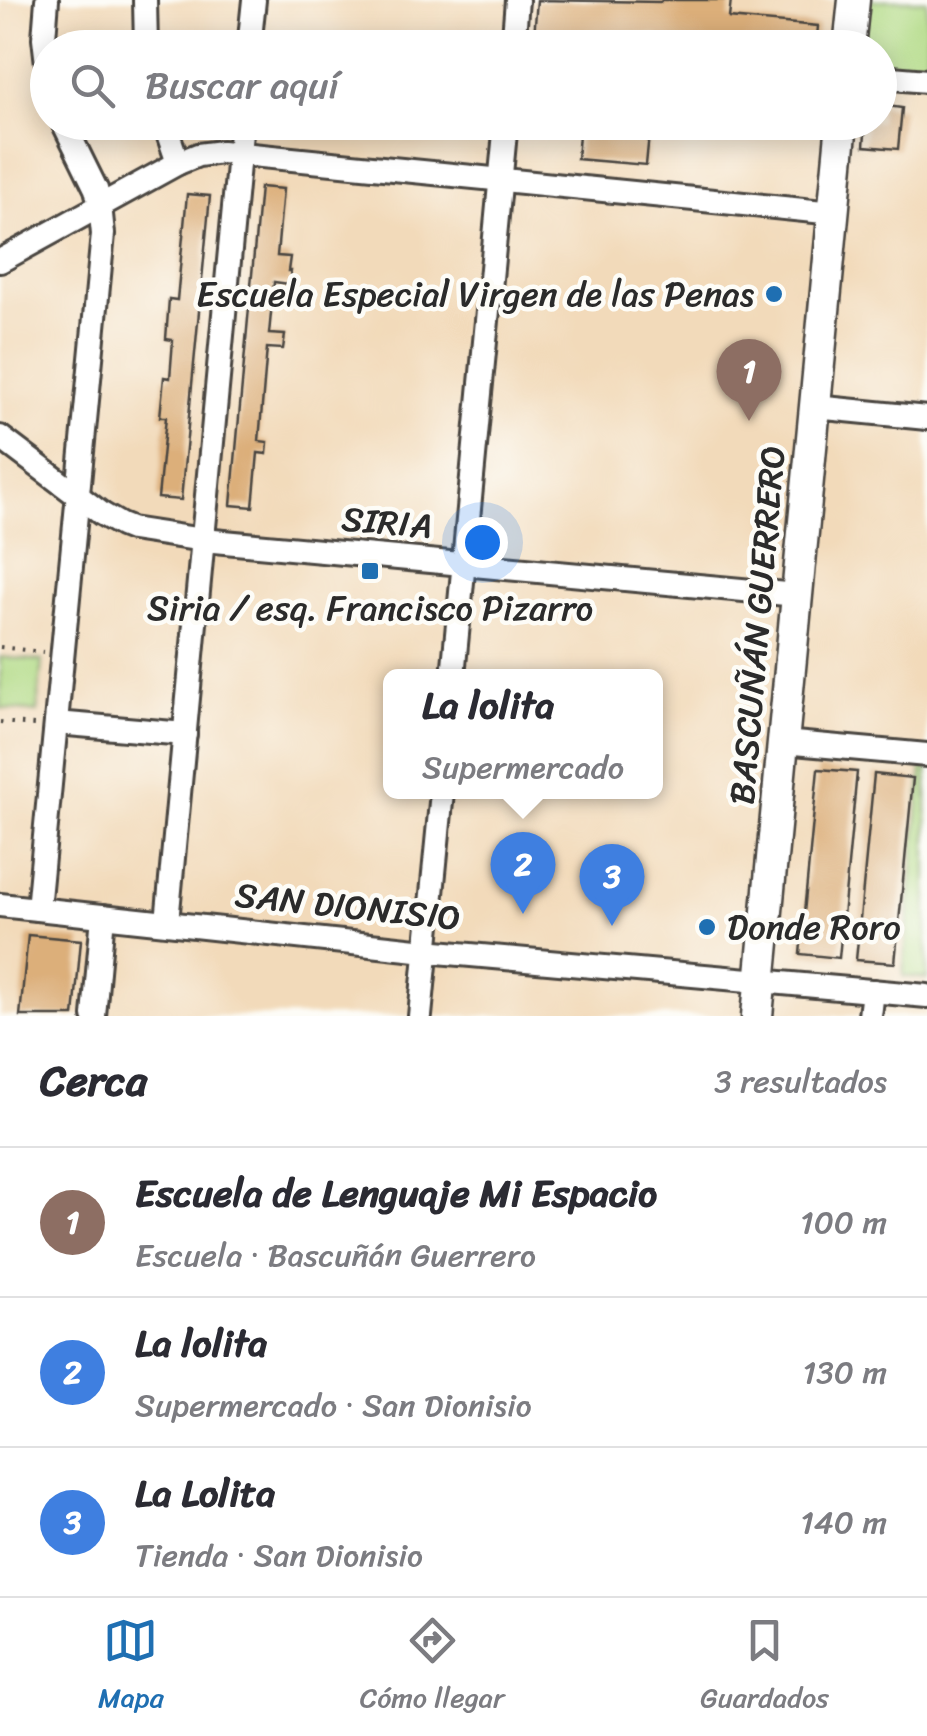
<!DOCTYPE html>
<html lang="es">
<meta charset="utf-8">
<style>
body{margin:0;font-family:Sriracha,sans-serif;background:#f7f7f7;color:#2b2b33}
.you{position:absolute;left:482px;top:542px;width:35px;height:35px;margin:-25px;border:8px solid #fff;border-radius:50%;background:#1a73e8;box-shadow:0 0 0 15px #1a73e833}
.badge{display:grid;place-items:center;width:65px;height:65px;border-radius:50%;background:#1f6fb2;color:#fff;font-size:32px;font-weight:700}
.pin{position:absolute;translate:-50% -82px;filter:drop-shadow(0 2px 5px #0008)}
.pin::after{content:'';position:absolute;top:52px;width:35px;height:30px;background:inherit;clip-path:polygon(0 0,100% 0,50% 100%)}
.popup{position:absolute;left:383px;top:669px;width:280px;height:130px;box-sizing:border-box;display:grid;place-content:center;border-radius:15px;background:#fff;filter:drop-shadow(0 2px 8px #0005);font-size:32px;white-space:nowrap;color:#7c7c81}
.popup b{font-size:38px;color:#2b2b33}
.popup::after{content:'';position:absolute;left:50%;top:100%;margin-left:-20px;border:20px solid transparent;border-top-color:#fff}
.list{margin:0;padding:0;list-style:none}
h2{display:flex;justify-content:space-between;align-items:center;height:130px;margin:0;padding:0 40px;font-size:42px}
h2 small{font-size:32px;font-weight:400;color:#7c7c81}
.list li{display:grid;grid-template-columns:65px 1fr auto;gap:30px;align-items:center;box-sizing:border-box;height:150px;padding:0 40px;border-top:2px solid #e1e1e2}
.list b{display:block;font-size:38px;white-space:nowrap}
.list p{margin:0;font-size:32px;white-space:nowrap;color:#7c7c81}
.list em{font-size:32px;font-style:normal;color:#7c7c81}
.icon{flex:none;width:55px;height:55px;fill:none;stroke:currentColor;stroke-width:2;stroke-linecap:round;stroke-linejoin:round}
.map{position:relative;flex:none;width:927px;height:1016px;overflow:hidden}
.search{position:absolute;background:#fff;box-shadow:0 5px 25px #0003;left:30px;right:30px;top:30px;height:110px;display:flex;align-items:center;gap:25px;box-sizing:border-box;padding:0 35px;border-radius:55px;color:#7c7c81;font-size:38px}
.sheet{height:580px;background:#fff}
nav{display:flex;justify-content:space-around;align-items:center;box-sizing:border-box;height:140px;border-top:2px solid #e1e1e2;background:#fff;font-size:28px;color:#7c7c81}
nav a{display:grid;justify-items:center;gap:5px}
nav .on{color:#1f6fb2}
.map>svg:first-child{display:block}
.green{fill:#b1da85;stroke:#6e8258;stroke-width:2.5}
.building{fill:#dcaf7a}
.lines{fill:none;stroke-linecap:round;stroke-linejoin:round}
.minor-casing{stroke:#494540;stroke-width:28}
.major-casing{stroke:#494540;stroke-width:35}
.path{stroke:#494540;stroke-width:4;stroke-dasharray:2.5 8;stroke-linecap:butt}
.minor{stroke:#fff;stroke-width:22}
.major{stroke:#fff;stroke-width:30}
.poi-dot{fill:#1f6fb2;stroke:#fdfcf7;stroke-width:4}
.labels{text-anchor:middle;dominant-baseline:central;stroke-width:9;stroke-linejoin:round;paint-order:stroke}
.poi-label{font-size:35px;fill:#2b2b2b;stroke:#fdfcf7;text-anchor:end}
.street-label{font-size:35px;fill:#2b2b2b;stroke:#fdfcf7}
</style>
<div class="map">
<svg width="927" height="1016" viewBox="0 0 927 1016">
<rect width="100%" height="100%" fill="#fdfcf7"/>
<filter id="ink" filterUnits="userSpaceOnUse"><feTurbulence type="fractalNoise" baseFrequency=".01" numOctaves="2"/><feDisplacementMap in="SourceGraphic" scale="20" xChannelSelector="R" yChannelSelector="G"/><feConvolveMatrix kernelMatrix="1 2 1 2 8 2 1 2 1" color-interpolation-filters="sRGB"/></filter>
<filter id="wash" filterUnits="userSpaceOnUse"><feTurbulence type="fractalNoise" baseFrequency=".0048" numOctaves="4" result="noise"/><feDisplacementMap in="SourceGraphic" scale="40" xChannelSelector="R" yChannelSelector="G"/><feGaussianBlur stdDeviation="2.25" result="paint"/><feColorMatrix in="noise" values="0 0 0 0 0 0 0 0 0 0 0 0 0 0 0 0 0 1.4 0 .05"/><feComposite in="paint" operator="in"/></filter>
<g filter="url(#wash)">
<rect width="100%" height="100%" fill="#f2daba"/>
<g class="green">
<polygon points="866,0 927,0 927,71 880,67 880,48 861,48"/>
<polygon points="0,657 42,661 37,712 0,708"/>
<polygon points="922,767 927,767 927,979 903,976"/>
</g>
<g id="blocks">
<g class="building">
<polygon points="537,0 661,2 662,0 731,0 729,18 818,26 816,48 657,48 658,36 625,33 624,48 533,48"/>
<polygon points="880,105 902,108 898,149 864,146 866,122 880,122"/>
<polygon points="580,122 650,124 646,165 577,159"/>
<polygon points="260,187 283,189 277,256 290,257 288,271 291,271 289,284 274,282 269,334 285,335 283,349 267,348 259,441 268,442 267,454 258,453 253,507 231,505"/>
<polygon points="187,194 210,196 181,500 158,498 166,417 160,417 164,377 170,378 173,340 166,339 169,299 177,300"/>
<polygon points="818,769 857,772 839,958 800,954"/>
<polygon points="874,774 913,778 895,963 856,960"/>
<polygon points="28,935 81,940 74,1016 20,1016"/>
</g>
</g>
</g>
<g filter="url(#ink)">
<use href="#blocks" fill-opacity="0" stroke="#494540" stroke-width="2.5"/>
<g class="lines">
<defs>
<g id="minor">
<polyline points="47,0 44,38 48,73"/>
<polyline points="145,0 146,48"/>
<polyline points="249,48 254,0"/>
<polyline points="513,48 517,0"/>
<polyline points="880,77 927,81"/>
<polyline points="164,122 178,163"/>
<polyline points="0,261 178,163 198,155 222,152 834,213"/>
<polyline points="815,407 927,418"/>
<polyline points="0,437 102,514 121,525 131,529 203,540 797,595"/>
<polyline points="453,676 506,122"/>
<polyline points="56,723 185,734"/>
<polyline points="783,742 927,755"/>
<polyline points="0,905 426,951 927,996"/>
<polyline points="38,909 103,234 100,205 96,189 63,122"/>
<polyline points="167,922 242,122"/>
<polyline points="94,1016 103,916"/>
<polyline points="420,1016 442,792"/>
<polyline points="870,1016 873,991"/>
</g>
<g id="major">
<polyline points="849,48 854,0"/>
<polyline points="757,1016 842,122"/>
</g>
</defs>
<use href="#minor" class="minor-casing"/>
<use href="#major" class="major-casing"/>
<g class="path">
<polyline points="0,647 43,652"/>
<polyline points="0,722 35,725"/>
</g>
<use href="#minor" class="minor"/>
<use href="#major" class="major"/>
</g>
</g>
<g class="poi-dot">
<circle cx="774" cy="294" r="10"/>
<rect x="360" y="561" width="20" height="20" rx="5"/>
<circle cx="707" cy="927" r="10"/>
</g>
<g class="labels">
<g class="poi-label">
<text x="754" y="294">Escuela Especial Virgen de las Penas</text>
<text x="370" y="608" text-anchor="middle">Siria / esq. Francisco Pizarro</text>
<text x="727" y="927" text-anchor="start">Donde Roro</text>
</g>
<g class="street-label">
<text transform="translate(387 522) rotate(5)">SIRIA</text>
<text transform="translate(757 625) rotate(-85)">BASCUÑÁN GUERRERO</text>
<text transform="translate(348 906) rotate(6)">SAN DIONISIO</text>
</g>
</g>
</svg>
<div class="you"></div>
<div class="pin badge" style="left:749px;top:421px;background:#8d6e63">1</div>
<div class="pin badge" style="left:523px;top:914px;background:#3f7fe0">2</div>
<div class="popup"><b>La lolita</b>Supermercado</div>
<div class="pin badge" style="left:612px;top:926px;background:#3f7fe0">3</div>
<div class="search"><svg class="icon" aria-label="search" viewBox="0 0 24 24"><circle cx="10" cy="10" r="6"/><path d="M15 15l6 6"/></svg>Buscar aquí</div>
</div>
<section class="sheet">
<h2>Cerca<small>3 resultados</small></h2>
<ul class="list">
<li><span class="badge" style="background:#8d6e63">1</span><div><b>Escuela de Lenguaje Mi Espacio</b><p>Escuela · Bascuñán Guerrero</p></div><em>100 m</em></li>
<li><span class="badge" style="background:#3f7fe0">2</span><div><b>La lolita</b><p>Supermercado · San Dionisio</p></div><em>130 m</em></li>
<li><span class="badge" style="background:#3f7fe0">3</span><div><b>La Lolita</b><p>Tienda · San Dionisio</p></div><em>140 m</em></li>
</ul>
</section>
<nav>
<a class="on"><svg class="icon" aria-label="map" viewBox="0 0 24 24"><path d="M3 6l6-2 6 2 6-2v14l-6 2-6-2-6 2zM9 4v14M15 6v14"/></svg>Mapa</a>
<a><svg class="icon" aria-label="directions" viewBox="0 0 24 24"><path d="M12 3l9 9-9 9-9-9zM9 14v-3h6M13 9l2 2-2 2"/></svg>Cómo llegar</a>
<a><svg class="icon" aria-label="saved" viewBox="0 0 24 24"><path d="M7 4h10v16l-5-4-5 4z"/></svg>Guardados</a>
</nav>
